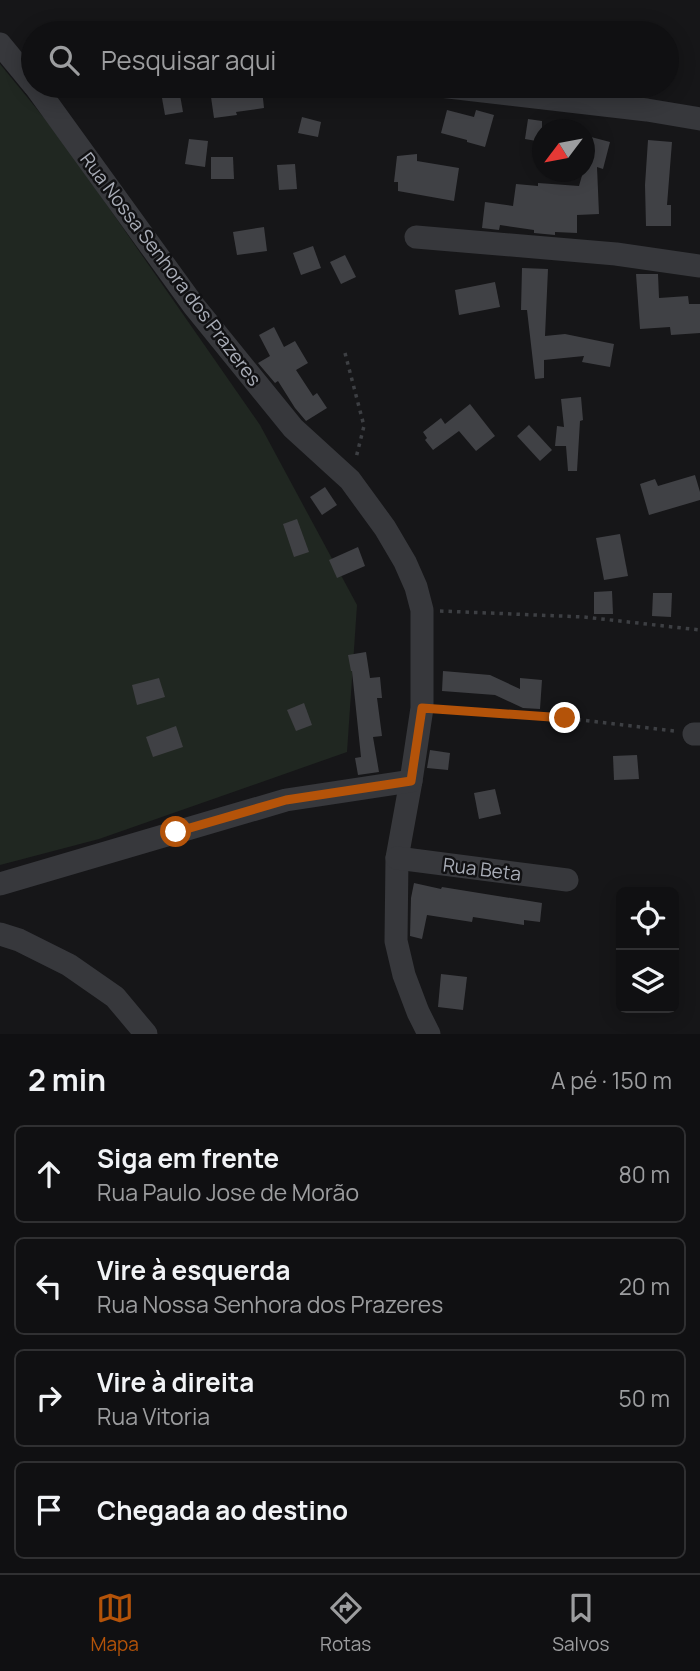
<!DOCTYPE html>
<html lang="pt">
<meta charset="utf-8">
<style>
body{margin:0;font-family:Manrope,sans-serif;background:#19191b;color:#f1f3f6}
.controls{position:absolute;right:21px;bottom:21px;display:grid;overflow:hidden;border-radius:10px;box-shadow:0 4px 18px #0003}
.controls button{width:63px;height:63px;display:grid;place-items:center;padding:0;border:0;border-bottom:2px solid #303032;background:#101012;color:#f1f3f6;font:35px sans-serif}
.compass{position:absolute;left:532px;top:119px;width:63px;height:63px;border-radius:50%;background:#101012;box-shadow:0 4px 18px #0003;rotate:238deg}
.stop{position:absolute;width:21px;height:21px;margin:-16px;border:5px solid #b45309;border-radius:50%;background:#fff}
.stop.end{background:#b45309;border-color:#fff;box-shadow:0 2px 7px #0008}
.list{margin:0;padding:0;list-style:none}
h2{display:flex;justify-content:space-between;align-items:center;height:91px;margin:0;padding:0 28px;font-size:30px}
h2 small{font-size:23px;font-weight:400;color:#9c9d9f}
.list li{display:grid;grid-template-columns:46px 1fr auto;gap:21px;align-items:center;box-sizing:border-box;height:98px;margin:0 14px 14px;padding:0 14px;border:2px solid #303032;border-radius:10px}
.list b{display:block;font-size:26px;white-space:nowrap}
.list p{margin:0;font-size:23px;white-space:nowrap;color:#9c9d9f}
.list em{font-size:23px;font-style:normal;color:#9c9d9f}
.icon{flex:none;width:38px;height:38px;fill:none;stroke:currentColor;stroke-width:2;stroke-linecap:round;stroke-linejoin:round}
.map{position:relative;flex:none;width:700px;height:1034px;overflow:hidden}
.search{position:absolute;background:#101012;box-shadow:0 4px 18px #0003;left:21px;right:21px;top:21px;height:77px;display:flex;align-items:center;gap:18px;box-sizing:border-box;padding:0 24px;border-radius:38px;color:#9c9d9f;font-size:26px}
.sheet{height:539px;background:#101012}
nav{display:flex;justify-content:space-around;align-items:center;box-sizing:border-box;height:98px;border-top:2px solid #303032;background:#101012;font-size:19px;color:#9c9d9f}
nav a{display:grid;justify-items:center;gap:4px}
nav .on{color:#b45309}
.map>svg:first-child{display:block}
.green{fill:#202721}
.building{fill:#404145}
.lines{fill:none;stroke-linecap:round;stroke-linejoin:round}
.path{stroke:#3d3f43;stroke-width:3.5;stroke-dasharray:3.5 5;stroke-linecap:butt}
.minor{stroke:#37383c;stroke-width:23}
.route{stroke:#b45309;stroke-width:9}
.labels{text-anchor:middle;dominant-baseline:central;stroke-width:5;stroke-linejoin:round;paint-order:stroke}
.street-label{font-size:19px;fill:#a9adb7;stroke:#111113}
</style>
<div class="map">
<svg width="700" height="1034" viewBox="0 0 700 1034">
<rect width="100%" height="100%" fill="#161618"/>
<polygon class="green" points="0,64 59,136 260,425 357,605 347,752 99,839 0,865"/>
<g class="building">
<polygon points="262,89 264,108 236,112 237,115 214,118 211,97"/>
<polygon points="180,95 183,112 165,115 162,98"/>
<polygon points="447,110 474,117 476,110 494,115 485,147 467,142 467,140 441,133"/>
<polygon points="302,117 321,122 318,137 298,133"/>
<polygon points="528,119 542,121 542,142 525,139"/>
<polygon points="591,137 610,142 603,169 597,167 599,214 577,215 577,233 555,232 555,235 534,233 534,230 500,225 499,230 482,228 485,202 513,206 516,184 538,186 538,183 579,186 583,172 584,172 584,164"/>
<polygon points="189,139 208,141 205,167 185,164"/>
<polygon points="648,140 672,142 667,205 671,205 671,226 646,226 645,185"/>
<polygon points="417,154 417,161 459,168 454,201 398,191 398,182 394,182 397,156"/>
<polygon points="211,157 233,157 234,179 211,179"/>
<polygon points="295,164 297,189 279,190 277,165"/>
<polygon points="264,227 267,251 237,255 233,232"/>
<polygon points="313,246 321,268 301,275 293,253"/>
<polygon points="345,255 356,277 341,284 330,262"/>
<polygon points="522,268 548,269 545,336 565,334 614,344 610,367 582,362 584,356 544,360 544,378 535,379 527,310 521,310"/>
<polygon points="636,274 658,274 659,298 688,296 689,304 700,304 700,333 671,335 670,327 640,329"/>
<polygon points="495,282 500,307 459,315 455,290"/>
<polygon points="274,327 284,347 295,341 308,363 296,370 313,396 317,393 327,408 306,421 295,408 278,381 275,383 258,363 270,356 259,335"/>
<polygon points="581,397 583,420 580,421 577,471 568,471 566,446 555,446 557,426 564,427 561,399"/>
<polygon points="470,404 495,436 476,451 459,431 433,450 425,440 427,438 423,432 441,418 445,424"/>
<polygon points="529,425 552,450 540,461 517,436"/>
<polygon points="695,475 700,492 700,500 649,515 640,484 655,479 658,486"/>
<polygon points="325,487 337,505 322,515 310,497"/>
<polygon points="297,519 309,552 294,557 283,524"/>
<polygon points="620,534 628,576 604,580 596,538"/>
<polygon points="358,547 365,566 337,578 329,560"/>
<polygon points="612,591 613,614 594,614 594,592"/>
<polygon points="653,593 672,593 671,617 652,616"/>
<polygon points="366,652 370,678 380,677 382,698 377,698 382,736 373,737 379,772 358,775 355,758 361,757 352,671 351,671 348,655"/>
<polygon points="443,671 490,675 520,689 520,678 542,680 540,709 523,708 495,695 442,691"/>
<polygon points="159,678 165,697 137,705 132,685"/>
<polygon points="304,703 312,725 296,731 287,710"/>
<polygon points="176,726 183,747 153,757 146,737"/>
<polygon points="430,750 450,753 448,770 427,768"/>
<polygon points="637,755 639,779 614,780 613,756"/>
<polygon points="495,789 501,814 479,819 474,793"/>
<polygon points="414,883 441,889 442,887 542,903 540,922 524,920 524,925 473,917 472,922 427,915 422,939 410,936 411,898"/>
<polygon points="441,974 467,977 463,1010 438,1007"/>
</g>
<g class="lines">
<g class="path">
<polyline points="345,353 364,426 356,458"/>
<polyline points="440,611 584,617 700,630"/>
<polyline points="442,709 565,718 674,731"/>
</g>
<g class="minor">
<polyline points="0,44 33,84"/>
<polyline points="35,86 194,306 293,428 350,480 385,528 405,562 416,587 422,610 422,708 411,781 397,858 396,941 404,975 418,1012 429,1034"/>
<polyline points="440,86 647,110 700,119"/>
<polyline points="416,237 616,254 700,266"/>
<polyline points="694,734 700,734"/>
<polyline points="397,858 567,880"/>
<polyline points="0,884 286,800 411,781"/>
<polyline points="0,934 19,940 69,965 115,997 146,1034"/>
</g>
</g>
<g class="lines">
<polyline class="route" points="176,832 286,800 411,781 422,708 565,718"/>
</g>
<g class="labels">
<g class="street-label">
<text transform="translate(171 269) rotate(53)">Rua Nossa Senhora dos Prazeres</text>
<text transform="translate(482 869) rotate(7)">Rua Beta</text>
</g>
</g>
</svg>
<div class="controls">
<button><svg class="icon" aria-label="locate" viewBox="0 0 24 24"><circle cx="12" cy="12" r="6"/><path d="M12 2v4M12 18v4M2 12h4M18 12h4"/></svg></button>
<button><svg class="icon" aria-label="layers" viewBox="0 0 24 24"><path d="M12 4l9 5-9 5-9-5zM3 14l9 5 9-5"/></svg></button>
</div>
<svg class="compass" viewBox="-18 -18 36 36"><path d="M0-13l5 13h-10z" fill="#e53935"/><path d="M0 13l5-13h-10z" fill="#9c9d9f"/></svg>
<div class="stop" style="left:176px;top:832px"></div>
<div class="stop end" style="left:565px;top:718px"></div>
<div class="search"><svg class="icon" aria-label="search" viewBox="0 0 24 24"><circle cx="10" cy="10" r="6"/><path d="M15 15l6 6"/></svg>Pesquisar aqui</div>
</div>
<section class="sheet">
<h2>2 min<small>A pé · 150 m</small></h2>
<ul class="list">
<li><svg class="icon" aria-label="ahead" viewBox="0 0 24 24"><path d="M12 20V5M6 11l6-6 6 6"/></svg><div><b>Siga em frente</b><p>Rua Paulo Jose de Morão</p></div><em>80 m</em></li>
<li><svg class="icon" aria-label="left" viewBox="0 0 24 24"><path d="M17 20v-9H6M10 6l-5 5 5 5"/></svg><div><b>Vire à esquerda</b><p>Rua Nossa Senhora dos Prazeres</p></div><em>20 m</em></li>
<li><svg class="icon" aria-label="right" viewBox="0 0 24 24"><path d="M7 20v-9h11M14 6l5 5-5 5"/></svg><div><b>Vire à direita</b><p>Rua Vitoria</p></div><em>50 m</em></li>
<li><svg class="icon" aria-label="arrive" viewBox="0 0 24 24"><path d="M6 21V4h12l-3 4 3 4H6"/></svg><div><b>Chegada ao destino</b></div></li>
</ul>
</section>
<nav>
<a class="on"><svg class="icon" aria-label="map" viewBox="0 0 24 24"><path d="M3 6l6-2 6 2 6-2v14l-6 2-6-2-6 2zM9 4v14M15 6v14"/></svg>Mapa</a>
<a><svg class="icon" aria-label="directions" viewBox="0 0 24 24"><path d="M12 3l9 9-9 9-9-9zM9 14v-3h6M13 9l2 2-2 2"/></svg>Rotas</a>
<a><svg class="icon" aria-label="saved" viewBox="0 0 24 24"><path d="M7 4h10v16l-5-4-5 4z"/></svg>Salvos</a>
</nav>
